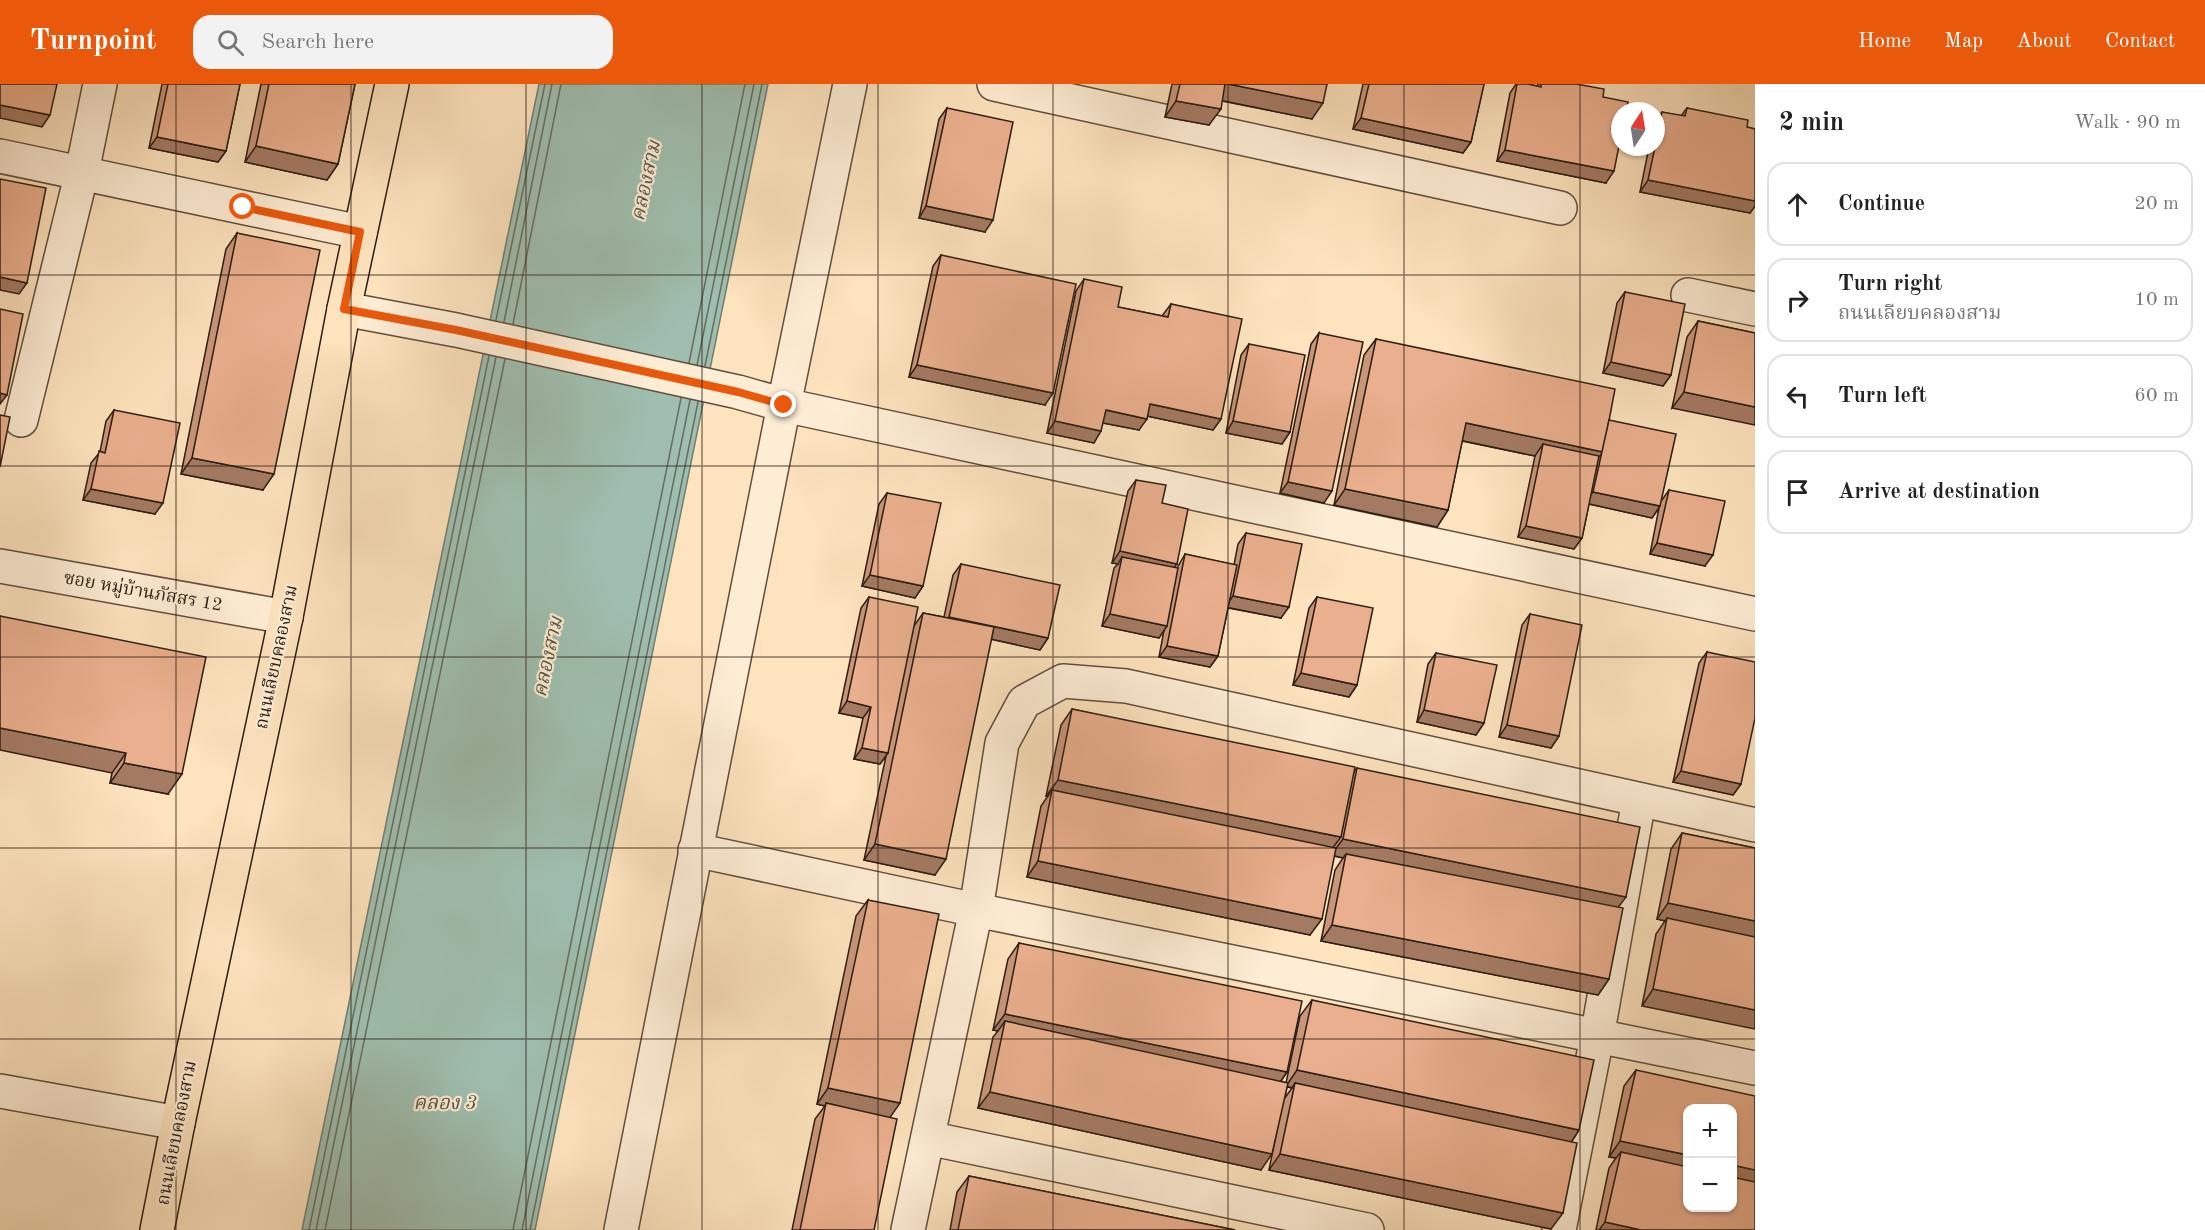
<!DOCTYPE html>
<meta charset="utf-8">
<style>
body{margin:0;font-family:"Old Standard TT","Noto Serif Thai",serif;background:#f2f2f2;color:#222}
.controls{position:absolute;right:18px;bottom:18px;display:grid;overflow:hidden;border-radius:12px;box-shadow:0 2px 4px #0004}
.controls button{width:54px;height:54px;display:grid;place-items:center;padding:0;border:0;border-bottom:2px solid #e0e0e0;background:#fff;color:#222;font:30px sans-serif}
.compass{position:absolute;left:1611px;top:18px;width:54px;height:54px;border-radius:50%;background:#fff;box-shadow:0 2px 4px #0004;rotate:12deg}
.stop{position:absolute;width:18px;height:18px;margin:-14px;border:4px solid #ea580c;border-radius:50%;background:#fff}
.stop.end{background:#ea580c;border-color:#fff;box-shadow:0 2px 6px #0008}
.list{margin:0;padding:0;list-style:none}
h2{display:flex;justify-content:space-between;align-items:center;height:78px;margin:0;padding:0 24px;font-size:26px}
h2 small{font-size:20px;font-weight:400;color:#767676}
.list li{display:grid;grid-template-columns:39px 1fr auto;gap:18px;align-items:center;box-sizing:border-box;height:84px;margin:0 12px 12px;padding:0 12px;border:2px solid #e0e0e0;border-radius:18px}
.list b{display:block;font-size:22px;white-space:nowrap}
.list p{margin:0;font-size:20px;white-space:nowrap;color:#767676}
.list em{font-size:20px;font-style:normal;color:#767676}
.icon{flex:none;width:33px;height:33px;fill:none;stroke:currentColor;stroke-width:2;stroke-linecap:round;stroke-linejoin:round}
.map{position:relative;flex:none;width:1755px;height:1146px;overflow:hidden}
header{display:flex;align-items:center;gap:36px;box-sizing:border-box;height:84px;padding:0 30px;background:#ea580c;color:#fff}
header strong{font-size:28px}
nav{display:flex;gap:33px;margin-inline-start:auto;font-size:21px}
.search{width:420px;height:54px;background:#f2f2f2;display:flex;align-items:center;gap:15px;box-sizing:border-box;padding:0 21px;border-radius:18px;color:#767676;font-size:22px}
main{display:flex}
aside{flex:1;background:#fff}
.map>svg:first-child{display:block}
.water{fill:#9fbeaf;stroke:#717e71;stroke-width:1.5}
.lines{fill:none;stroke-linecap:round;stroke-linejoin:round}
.shore{stroke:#666e61;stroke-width:1.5}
.minor-casing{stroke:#614e3e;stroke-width:36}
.major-casing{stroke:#2d1d13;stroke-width:36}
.minor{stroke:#feedd5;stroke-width:33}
.major{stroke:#fde3be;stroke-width:33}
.wall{fill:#c9967a;stroke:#2d1d13;stroke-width:1.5;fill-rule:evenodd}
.shaded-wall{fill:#a47a63;stroke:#2d1d13;stroke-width:1.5}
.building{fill:#eaaf8e;stroke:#2d1d13;stroke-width:1.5}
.route{stroke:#ea580c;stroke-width:8}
.grid{fill:none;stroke:#2d1d13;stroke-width:1.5;stroke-opacity:0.55}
.labels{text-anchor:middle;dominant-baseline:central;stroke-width:4.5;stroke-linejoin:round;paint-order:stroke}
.street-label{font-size:18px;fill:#2d1d13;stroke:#feedd5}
.water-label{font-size:20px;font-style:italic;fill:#55554a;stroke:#feedd5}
</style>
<header>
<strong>Turnpoint</strong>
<div class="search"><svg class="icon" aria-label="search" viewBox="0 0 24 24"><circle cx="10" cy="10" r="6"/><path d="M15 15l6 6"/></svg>Search here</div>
<nav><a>Home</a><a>Map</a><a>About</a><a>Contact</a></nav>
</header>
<main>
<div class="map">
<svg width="1755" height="1146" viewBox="0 0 1755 1146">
<rect width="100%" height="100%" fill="#fde3be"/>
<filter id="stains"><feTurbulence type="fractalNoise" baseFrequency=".00333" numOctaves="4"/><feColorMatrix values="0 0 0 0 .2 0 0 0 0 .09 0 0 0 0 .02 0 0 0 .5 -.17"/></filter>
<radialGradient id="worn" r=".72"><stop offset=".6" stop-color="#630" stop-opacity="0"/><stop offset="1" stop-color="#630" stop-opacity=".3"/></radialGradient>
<polygon class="water" points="539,0 768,0 535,1146 302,1146"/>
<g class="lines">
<g class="shore">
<polyline points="496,236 545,0"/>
<polyline points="504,238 552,0"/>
<polyline points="513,240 561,0"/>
<polyline points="689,279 745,0"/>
<polyline points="697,281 754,0"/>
<polyline points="705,282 762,0"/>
<polyline points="309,1146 489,272"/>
<polyline points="316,1146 496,273"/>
<polyline points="325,1146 505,275"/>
<polyline points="513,1146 681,314"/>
<polyline points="522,1146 690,316"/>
<polyline points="530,1146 698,318"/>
</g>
<defs>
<g id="minor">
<polyline points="994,0 1560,124"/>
<polyline points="0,72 360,148"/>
<polyline points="1688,211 1755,225"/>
<polyline points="344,225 456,246 738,308 784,321 1755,530"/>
<polyline points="21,336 82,88 100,0"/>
<polyline points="0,482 286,533"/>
<polyline points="695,766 976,826 1755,984"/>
<polyline points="0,1007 178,1039"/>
<polyline points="928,1054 1367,1146"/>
<polyline points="621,1146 784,321 850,0"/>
<polyline points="908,1146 976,826 1002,659 1024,618 1063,597 1126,602 1755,741"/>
<polyline points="1559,1146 1597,953 1639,716"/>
</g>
<polyline id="major" points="157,1146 178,1039 286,533 344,225 392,0"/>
</defs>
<use href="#minor" class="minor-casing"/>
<use href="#major" class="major-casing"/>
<use href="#minor" class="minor"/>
<use href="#major" class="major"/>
</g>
<g class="wall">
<polygon points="162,0 240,0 226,67 218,78 149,64"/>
<polygon points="261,0 355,0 338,80 327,96 245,78"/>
<polygon points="1172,0 1327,0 1312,35 1222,17 1209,41 1165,33"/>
<polygon points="1363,0 1484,0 1471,58 1463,69 1353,45"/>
<polygon points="1516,0 1528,0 1537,2 1538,0 1576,0 1603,13 1606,99 1497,77 1510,9"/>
<polygon points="947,24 985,148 919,134 939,35"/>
<polygon points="1687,24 1747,43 1755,45 1755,122 1750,129 1640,108 1649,63 1656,63 1656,37 1662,28 1681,32"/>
<polygon points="237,149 263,406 181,390 226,165"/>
<polygon points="941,171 1045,321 909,293 933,182"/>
<polygon points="1084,195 1118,223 1162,232 1171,220 1221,335 1213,346 1147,332 1139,346 1103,339 1094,359 1047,349 1076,207"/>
<polygon points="1625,208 1671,291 1663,302 1603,289 1617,219"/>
<polygon points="1698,237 1755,249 1672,324 1687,253"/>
<polygon points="1319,249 1324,419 1280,409 1311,260"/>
<polygon points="1376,255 1609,336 1662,416 1669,406 1705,482 1650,470 1659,424 1652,434 1589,420 1582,454 1574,465 1518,453 1535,372 1462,357 1448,426 1437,443 1334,421 1364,271"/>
<polygon points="1249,260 1290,348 1282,360 1226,349 1241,271"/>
<polygon points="114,326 155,430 83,416 91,379 100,368 106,337"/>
<polygon points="1136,396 1162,419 1174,483 1177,484 1185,470 1234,481 1238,460 1246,449 1281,534 1228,524 1218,572 1210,583 1159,573 1164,546 1159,554 1102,542 1114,484 1118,480 1112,479 1128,407"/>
<polygon points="887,409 923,502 915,514 862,502 879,420"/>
<polygon points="961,480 1048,554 1040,566 991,555 935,791 864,776 886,672 880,680 854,675 863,634 839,629 861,524 869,513 914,542 923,529 944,533 953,491"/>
<polygon points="1317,513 1357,601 1349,613 1293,601 1309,524"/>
<polygon points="1530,530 1559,652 1551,664 1499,653 1522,541"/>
<polygon points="0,532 168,710 110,699 112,689"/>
<polygon points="1707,568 1741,700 1733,711 1673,698 1699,579"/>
<polygon points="1436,569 1484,639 1476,651 1417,638 1428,580"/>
<polygon points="1072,625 1353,689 1357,684 1618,823 1609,895 1598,911 1321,857 1335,786 1343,774 1334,772 1310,851 1027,793 1041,722 1048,712 1046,712 1061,641"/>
<polygon points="1682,749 1755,764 1642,922 1656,850 1665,837 1657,835 1671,765"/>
<polygon points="868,816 890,1033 874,1146 792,1146 815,1035 825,1022 817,1020 856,832"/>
<path d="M 1019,859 L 1287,988 L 1281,997 L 1286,999 L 1300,932 L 1312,916 L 1579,1046 L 1572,1057 L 1551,1145 L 1269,1086 L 1279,1036 L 1261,1086 L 978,1024 L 993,953 L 998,947 L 993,946 L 1008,875 ZM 1287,1003 L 1292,1004 L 1284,1015 Z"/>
<polygon points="1636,986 1755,1146 1596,1146 1609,1084 1616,1074 1609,1073 1624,1002"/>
<polygon points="969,1092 1235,1146 950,1146 957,1108"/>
</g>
<g class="shaded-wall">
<polygon points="1225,0 1228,0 1323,19 1312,35 1214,15"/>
<polygon points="1176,17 1221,25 1209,41 1165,33"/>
<polygon points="0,21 50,31 42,43 0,34"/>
<polygon points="1361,34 1471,58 1463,69 1353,45"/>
<polygon points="157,53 226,67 218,78 149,64"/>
<polygon points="256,62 338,80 327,96 245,78"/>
<polygon points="1505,66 1614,87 1606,99 1497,77"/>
<polygon points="1648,96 1755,117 1755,122 1750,129 1640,108"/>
<polygon points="926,122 993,136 985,148 919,134"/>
<polygon points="0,193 27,199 19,210 0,206"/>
<polygon points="1611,278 1671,291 1663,302 1603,289"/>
<polygon points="917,281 1053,309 1045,321 909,293"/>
<polygon points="1684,308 1755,323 1755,341 1672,324"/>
<polygon points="0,309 7,311 0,320"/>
<polygon points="1150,320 1221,335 1213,346 1142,331"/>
<polygon points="1106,326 1147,335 1139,346 1098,338"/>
<polygon points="1055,337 1101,347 1094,359 1047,349"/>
<polygon points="1233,337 1290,348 1282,360 1226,349"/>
<polygon points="1466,339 1603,368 1591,384 1543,360 1535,372 1454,355"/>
<polygon points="192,374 274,390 263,406 181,390"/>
<polygon points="1288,398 1332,407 1324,419 1280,409"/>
<polygon points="91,405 163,419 155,430 83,416"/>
<polygon points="1345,405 1448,426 1437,443 1334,421"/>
<polygon points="1593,408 1660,422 1652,434 1585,419"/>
<polygon points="1526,442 1582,454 1574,465 1518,453"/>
<polygon points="1657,459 1713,471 1705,482 1650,470"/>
<polygon points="1120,467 1177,480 1169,491 1122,473 1118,480 1112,479"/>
<polygon points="870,491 923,502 915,514 862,502"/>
<polygon points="1233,512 1289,523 1281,534 1225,523"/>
<polygon points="1110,530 1167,542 1159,554 1102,542"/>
<polygon points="949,533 1048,554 1040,566 941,544"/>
<polygon points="1167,562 1218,572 1210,583 1159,573"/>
<polygon points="1301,589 1357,601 1349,613 1293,601"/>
<polygon points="847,617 871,623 863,634 839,629"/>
<polygon points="1424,626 1484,639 1476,651 1417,638"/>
<polygon points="1507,641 1559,652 1551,664 1499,653"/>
<polygon points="0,644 126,669 112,689 0,666"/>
<polygon points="862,664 888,669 880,680 854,675"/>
<polygon points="124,679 182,690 168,710 110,699"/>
<polygon points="1681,687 1741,700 1733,711 1673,698"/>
<polygon points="1058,696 1341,753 1329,769 1052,706 1048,712 1046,712"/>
<polygon points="1343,755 1626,813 1614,829 1346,770 1343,774 1331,771"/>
<polygon points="875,760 946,775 935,791 864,776"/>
<polygon points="1038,777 1322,835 1310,851 1027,793"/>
<polygon points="1668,819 1755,837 1755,856 1667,834 1665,837 1657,835"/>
<polygon points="1332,841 1609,895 1598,911 1321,857"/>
<polygon points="1653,905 1755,926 1755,945 1642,922"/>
<polygon points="1005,930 1287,988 1276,1004 1005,937 998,947 993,946"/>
<polygon points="1297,986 1579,1046 1568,1063 1295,999 1292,1004 1286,1002"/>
<polygon points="828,1004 900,1019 889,1035 826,1019 825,1022 817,1020"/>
<polygon points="990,1008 1272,1070 1261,1086 978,1024"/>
<polygon points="1620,1057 1688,1071 1688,1090 1621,1068 1616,1074 1609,1073"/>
<polygon points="1280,1070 1563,1129 1551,1145 1269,1086"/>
<polygon points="1732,1081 1755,1086 1755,1104 1732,1100"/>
<polygon points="1605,1138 1641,1146 1599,1146"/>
</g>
<g class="building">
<polygon points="0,0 57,0 50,31 0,21"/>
<polygon points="168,0 240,0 226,67 157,53"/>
<polygon points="269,0 355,0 338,80 256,62"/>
<polygon points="1180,0 1225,0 1221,25 1176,17"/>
<polygon points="1228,0 1327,0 1323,19"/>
<polygon points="1369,0 1484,0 1471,58 1361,34"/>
<polygon points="1517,0 1528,0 1541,3 1541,0 1576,0 1604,5 1603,13 1628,18 1626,27 1620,27 1620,57 1614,87 1505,66"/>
<polygon points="947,24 1013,38 993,136 926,122"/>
<polygon points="1687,24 1748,36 1747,43 1755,45 1755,117 1648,96 1655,63 1656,63 1656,57 1662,28 1685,32"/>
<polygon points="0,95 46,104 27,199 0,193"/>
<polygon points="237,149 320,166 274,390 192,374"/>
<polygon points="941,171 1076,200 1053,309 917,281"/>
<polygon points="1084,195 1122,203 1118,223 1168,233 1171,220 1242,235 1221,335 1150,320 1147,335 1106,326 1101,347 1055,337"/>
<polygon points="1625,208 1685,220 1671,291 1611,278"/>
<polygon points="0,225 23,230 7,311 0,309"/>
<polygon points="1698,237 1755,249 1755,323 1684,308"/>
<polygon points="1319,249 1363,258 1332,407 1288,398"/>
<polygon points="1376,255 1615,305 1603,368 1466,339 1448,426 1345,405"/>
<polygon points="1249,260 1305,271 1290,348 1233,337"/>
<polygon points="114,326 180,339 163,419 91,405 99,367 105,369"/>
<polygon points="0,331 10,333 0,383"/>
<polygon points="1609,336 1676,350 1660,422 1593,408"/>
<polygon points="1543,360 1599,372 1582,454 1526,442"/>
<polygon points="1136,396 1166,401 1162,419 1188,425 1177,480 1120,467"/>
<polygon points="1669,406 1725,417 1713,471 1657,459"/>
<polygon points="887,409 941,419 923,502 870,491"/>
<polygon points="1246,449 1302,460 1289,523 1233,512"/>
<polygon points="1185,470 1237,481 1218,572 1167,562"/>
<polygon points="1122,473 1178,484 1167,542 1110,530"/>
<polygon points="961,480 1060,501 1048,554 949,533"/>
<polygon points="869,513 918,523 888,669 862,664 871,623 847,617"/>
<polygon points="1317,513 1373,524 1357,601 1301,589"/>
<polygon points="923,529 994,543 946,775 875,760"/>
<polygon points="1530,530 1582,541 1559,652 1507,641"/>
<polygon points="0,532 206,573 182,690 124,679 126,669 0,644"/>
<polygon points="1707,568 1755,578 1755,634 1741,700 1681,687"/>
<polygon points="1436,569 1497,581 1484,639 1424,626"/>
<polygon points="1072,625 1355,683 1341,753 1058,696"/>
<polygon points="1357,684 1640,743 1626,813 1343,755"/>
<polygon points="1052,706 1336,764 1322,835 1038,777"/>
<polygon points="1682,749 1755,764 1755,837 1668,819"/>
<polygon points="1346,770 1623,824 1609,895 1332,841"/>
<polygon points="868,816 939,830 900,1019 828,1004"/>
<polygon points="1667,834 1755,853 1755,926 1653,905"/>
<polygon points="1019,859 1302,917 1287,988 1005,930"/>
<polygon points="1312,916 1594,976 1579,1046 1297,986"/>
<polygon points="1005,937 1288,999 1272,1070 990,1008"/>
<polygon points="1636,986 1755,1012 1755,1086 1732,1081 1732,1024 1688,1024 1688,1071 1620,1057"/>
<polygon points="1295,999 1577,1059 1563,1129 1280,1070"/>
<polygon points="826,1019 897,1035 874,1146 800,1146"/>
<polygon points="1621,1068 1688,1083 1688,1124 1732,1124 1732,1093 1755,1098 1755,1146 1641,1146 1605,1138"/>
<polygon points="969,1092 1235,1146 958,1146"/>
</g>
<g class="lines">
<polyline class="route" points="243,123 360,148 344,225 456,246 738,308 784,321"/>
</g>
<path class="grid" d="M 176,0 L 176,1146M 351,0 L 351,1146M 526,0 L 526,1146M 702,0 L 702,1146M 878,0 L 878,1146M 1053,0 L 1053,1146M 1228,0 L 1228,1146M 1404,0 L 1404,1146M 1580,0 L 1580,1146M 0,191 L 1755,191M 0,382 L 1755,382M 0,573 L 1755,573M 0,764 L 1755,764M 0,955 L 1755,955"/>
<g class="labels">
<g class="street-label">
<text transform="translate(143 508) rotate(10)">ซอย หมู่บ้านภัสสร 12</text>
<text transform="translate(277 573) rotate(-78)">ถนนเลียบคลองสาม</text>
<text transform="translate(177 1049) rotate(-79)">ถนนเลียบคลองสาม</text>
</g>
<g class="water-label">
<text transform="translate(647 97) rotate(-78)">คลองสาม</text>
<text transform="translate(549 573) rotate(-78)">คลองสาม</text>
<text x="445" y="1020">คลอง 3</text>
</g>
</g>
<rect width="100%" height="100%" filter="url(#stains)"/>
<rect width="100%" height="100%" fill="url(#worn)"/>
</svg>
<div class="controls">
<button>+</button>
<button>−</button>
</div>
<svg class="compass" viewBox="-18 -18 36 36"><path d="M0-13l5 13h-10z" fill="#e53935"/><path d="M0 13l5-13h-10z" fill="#767676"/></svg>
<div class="stop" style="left:243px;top:123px"></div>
<div class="stop end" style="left:784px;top:321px"></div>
</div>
<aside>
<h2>2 min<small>Walk · 90 m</small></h2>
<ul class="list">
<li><svg class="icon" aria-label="ahead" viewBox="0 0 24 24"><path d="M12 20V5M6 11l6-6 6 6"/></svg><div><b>Continue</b></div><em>20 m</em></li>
<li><svg class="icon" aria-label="right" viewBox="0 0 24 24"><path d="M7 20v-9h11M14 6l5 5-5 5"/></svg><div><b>Turn right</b><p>ถนนเลียบคลองสาม</p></div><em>10 m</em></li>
<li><svg class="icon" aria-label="left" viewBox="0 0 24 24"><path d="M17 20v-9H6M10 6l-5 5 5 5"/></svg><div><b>Turn left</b></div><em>60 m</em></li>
<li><svg class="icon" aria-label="arrive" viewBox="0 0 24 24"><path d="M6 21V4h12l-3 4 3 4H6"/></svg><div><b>Arrive at destination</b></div></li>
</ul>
</aside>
</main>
